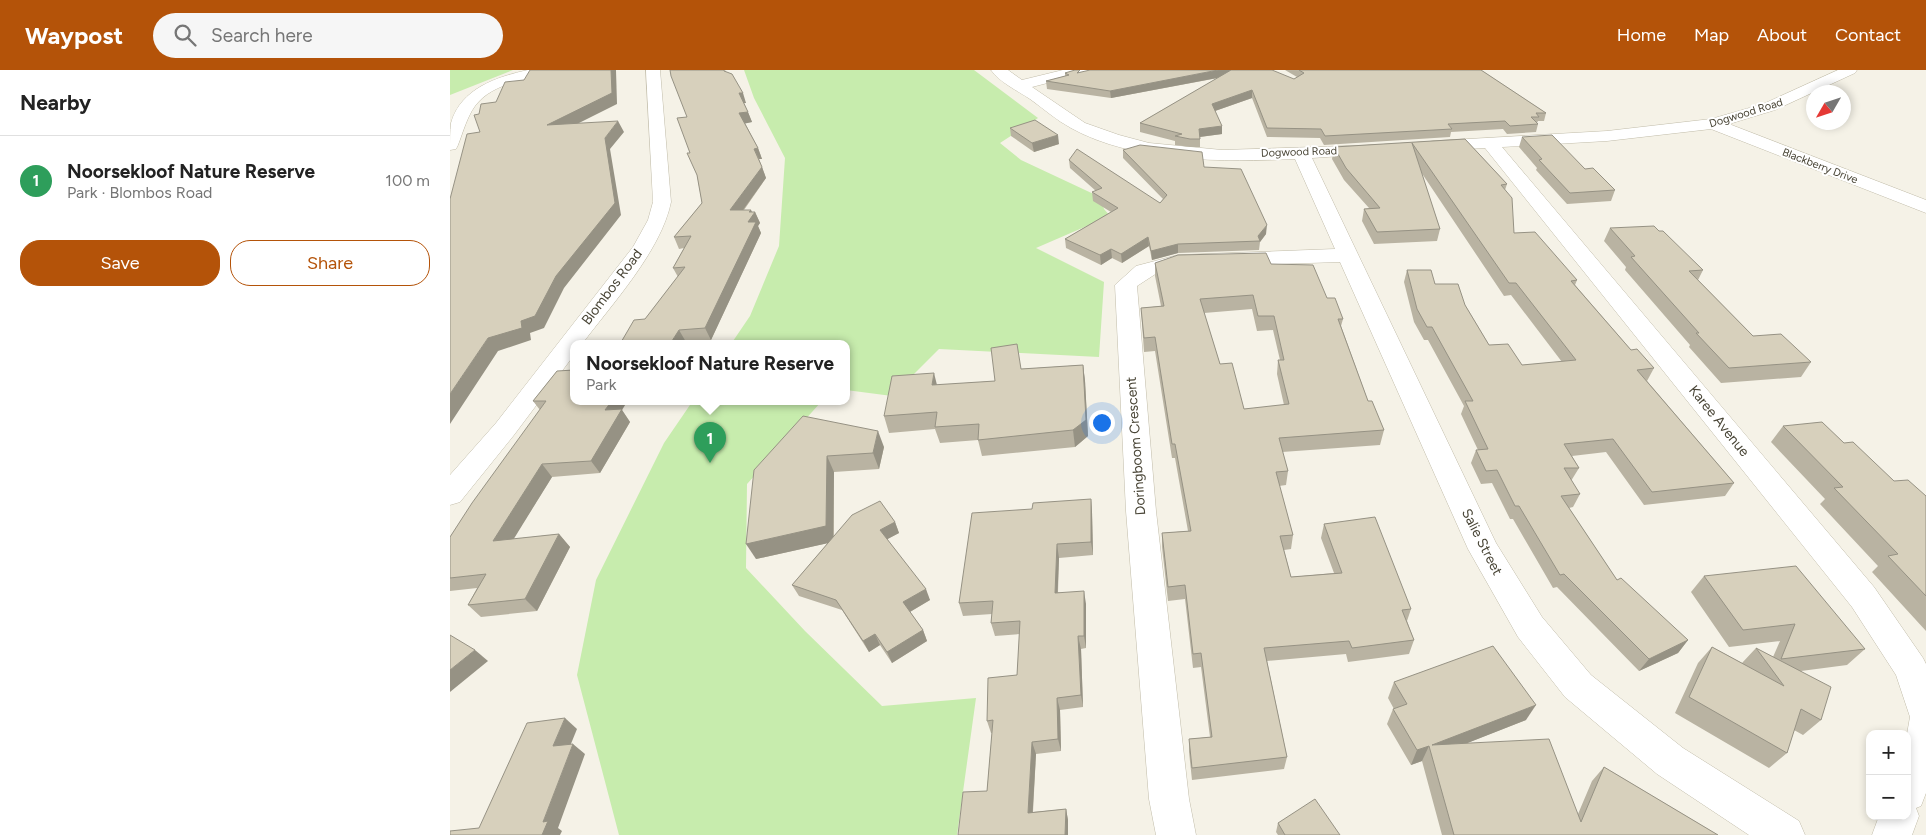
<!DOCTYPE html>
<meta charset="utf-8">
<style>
body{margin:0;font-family:Figtree,sans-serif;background:#f6f6f6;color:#222}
.controls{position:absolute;right:15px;bottom:15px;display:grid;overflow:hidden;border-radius:10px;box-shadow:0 2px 8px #0003}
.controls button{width:45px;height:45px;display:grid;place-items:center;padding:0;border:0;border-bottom:1px solid #e0e0e0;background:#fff;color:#222;font:25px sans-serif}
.compass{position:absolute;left:1356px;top:15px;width:45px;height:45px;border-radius:50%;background:#fff;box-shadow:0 2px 8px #0003;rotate:231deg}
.you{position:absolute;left:651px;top:352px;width:18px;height:18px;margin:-12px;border:4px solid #fff;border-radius:50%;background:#1a73e8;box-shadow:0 0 0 8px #1a73e833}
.badge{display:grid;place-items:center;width:32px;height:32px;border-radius:50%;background:#b45309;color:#fff;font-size:16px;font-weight:700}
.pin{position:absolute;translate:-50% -41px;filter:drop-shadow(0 1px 2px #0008)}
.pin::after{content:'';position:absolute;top:26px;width:18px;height:15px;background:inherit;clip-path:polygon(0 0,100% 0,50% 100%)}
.popup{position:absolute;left:120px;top:270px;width:280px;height:65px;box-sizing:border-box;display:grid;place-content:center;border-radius:10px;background:#fff;filter:drop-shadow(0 1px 4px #0005);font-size:16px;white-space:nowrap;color:#767676}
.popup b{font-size:19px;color:#222}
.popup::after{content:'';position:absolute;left:50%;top:100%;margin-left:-10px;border:10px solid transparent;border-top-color:#fff}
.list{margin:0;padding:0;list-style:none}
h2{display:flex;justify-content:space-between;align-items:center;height:65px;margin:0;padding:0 20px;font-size:21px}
h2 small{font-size:16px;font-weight:400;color:#767676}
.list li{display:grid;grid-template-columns:32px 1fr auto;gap:15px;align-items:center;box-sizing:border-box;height:90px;padding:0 20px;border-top:1px solid #e0e0e0}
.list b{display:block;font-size:19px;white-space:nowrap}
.list p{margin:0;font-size:16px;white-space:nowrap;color:#767676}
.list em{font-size:16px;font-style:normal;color:#767676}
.actions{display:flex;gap:10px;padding:15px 20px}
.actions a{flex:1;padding:11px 0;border:1px solid #b45309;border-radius:20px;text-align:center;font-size:18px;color:#b45309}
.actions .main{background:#b45309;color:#fff}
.icon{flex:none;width:28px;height:28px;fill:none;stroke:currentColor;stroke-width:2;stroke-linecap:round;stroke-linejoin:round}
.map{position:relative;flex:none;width:1476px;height:765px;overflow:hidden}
header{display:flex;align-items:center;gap:30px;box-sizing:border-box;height:70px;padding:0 25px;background:#b45309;color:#fff}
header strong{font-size:24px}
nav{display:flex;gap:28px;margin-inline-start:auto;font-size:18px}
.search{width:350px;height:45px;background:#f6f6f6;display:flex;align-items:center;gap:12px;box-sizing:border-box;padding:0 18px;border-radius:28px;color:#767676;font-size:19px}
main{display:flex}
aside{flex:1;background:#fff}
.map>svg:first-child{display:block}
.green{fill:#c7ecad}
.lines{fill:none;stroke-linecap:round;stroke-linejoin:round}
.street-casing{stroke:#c1bca9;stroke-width:1}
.street{fill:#fff;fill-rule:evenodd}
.wall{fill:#b9b3a2;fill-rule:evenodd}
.shaded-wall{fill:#969284}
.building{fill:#d7d0bc;stroke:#969284;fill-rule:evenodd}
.labels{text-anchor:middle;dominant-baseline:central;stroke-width:4;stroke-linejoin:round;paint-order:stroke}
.far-street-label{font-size:11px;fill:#484435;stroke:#fff}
.street-label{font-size:14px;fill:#484435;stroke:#fff}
</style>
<header>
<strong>Waypost</strong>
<div class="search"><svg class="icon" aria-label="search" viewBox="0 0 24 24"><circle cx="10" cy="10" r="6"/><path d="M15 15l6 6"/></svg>Search here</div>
<nav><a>Home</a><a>Map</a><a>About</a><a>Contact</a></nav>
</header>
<main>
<aside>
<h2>Nearby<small></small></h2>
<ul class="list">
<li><span class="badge" style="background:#2e9e5b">1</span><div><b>Noorsekloof Nature Reserve</b><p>Park · Blombos Road</p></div><em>100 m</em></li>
</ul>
<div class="actions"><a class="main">Save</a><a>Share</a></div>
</aside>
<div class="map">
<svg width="1476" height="765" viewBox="0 0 1476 765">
<rect width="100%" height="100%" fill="#f5f2e7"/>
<g class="green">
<polygon points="0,0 63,0 0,25"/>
<polygon points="294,0 524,0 588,48 550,73 571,90 650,127 654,139 660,146 586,178 654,212 649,287 489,279 442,326 396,320 396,274 281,274 300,246 329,176 335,88 304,28"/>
<polygon points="242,332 371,332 297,414 296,498 355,561 432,636 526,628 507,765 169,765 127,605 146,510 214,373"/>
</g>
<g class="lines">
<defs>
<g id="street">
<path d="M 78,0 L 108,0 L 106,3 C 79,10 44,11 25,36 C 17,47 13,62 8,75 L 6,79 L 0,80 C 0,72 0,61 1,53 C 11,18 47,7 78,0 Z"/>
<path d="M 196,0 L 210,0 L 221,132 C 211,181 162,234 132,274 L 124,274 L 124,285 L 64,365 L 10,432 L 0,435 L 0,405 L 46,353 L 183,177 L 198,150 L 203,132 Z"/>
<path d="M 541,0 L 558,0 L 572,10 L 613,0 L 638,0 L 636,3 L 582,17 L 635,53 L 669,65 L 699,73 L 772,80 L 926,75 L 929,79 L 926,83 L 920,84 L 862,88 L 1046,473 L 1092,547 L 1141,605 L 1233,678 L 1349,751 L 1355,765 L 1299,765 L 1207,704 L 1115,627 L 1068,567 L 1018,479 L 890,192 L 728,197 L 707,203 L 687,216 L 706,441 L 739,729 L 746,765 L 706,765 L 699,729 L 676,441 L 665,215 L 686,196 L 728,185 L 885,179 L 845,89 C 775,92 684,93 621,58 C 606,50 594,39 580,29 C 568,21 549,12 541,0 Z"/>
<polygon points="1388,0 1407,0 1405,3 1325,40 1279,54 1476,130 1476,143 1261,59 1157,71 1052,77 1424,517 1473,588 1476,594 1476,723 1471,736 1466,738 1469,746 1462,765 1422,765 1429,746 1457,746 1457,664 1460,647 1446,605 1402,537 1035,78 983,81 977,80 974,76 977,72 983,71 1157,61 1261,49 1313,34"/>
</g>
</defs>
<use href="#street" class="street-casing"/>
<use href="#street" class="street"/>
</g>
<g class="wall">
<polygon points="275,0 296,33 294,33 302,52 295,53 308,78 312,89 309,89 316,108 294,140 301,140 302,142 305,142 310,153 308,156 311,163 261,270 236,272 195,249 228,207 223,198 234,178 229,179 224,167 252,133 247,105 240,83 237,47"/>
<polygon points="835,0 1031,0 1096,43 1094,51 1088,51 1087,53 1088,54 1086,62 1057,64 1053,59 1001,62 1000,67 874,75 870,68 817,67 802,28 765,41 772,64 750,67 750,77 740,77 725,75 725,71 690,62 690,53 768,8 661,28 597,19 596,11 615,6 615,3 633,2 844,9 847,7"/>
<polygon points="560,58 609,74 584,82 561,66"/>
<polygon points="1072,67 1135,99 1165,120 1161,131 1117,134 1086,100 1087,98 1069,77"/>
<polygon points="1015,69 1057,114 1055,120 1064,163 1127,210 1125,215 1181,280 1204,298 1197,311 1284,413 1275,426 1194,435 1156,382 1122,386 1129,398 1121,411 1130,424 1123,437 1119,438 1167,510 1238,570 1228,583 1189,601 1107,517 1103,518 1063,449 1060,449 1042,413 1031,414 1021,393 1026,380 1028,380 1011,344 1014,336 978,270 974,270 964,252 954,212 957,200 985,214 1015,235 1039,275 1072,295 1112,292 1061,225 1054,226 971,102 990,159 987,171 924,174 912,151 914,139 919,138 894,110 882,89 884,77"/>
<polygon points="673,80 754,97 816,164 810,172 809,180 728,183 702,190 699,176 672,193 662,188 651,195 616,178 615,169 661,142 643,131 642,122 646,121 620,98 619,90 710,133 713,129 673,88"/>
<polygon points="1160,158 1209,161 1253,200 1248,210 1303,266 1361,292 1351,307 1271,313 1239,277 1240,275 1175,200 1176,197 1154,171"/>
<path d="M 705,193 L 821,194 L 877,228 L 893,249 L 891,256 L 918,331 L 934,360 L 930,375 L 832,382 L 838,401 L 836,415 L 829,416 L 843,465 L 841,479 L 834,480 L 841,507 L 884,503 L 871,468 L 874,454 L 961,539 L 957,551 L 964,570 L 959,584 L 898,592 L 896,584 L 817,591 L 837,687 L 834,699 L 742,710 L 739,682 L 739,669 L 760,667 L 751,597 L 743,598 L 735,529 L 718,531 L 712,477 L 712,463 L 738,461 L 725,388 L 722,388 L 705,281 L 694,282 L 691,238 L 711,236 L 705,206 ZM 802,239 L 807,261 L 823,260 L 830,290 L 828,290 L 827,304 L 834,335 L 794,339 L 770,294 L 754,243 Z"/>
<polygon points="633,295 635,311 638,366 625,377 532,386 528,370 490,373 485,359 439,363 434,346 487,315 545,311 571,299"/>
<polygon points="107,301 172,340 180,352 150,403 102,407 63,469 109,464 120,477 87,541 31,547 18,535 27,518 0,521 0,467 90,340 83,331"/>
<polygon points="353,346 434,377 429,399 384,402 384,466 445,452 449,463 437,469 480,530 460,542 473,560 477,571 442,593 430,575 419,582 392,540 349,526 342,515 378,473 306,489"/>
<polygon points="1333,356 1394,373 1444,411 1476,426 1476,561 1422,502 1428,496 1370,434 1375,429 1321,372"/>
<polygon points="641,429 642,442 643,485 609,488 608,522 636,534 636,578 631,579 633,637 610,640 611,681 586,684 583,742 616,739 618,750 618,765 537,721 542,663 541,663 537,651 567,605 570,564 545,566 541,553 542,544 513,546 509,533 582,439"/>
<polygon points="1254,506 1415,579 1397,595 1351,601 1371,650 1353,665 1344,660 1337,683 1319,698 1225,643 1248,593 1262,577 1292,593 1306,578 1323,587 1330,571 1279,577 1241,522"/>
<polygon points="944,612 1076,650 1017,673 1128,744 1142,711 1154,697 1268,765 992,765 972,691 961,695 937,654 943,639 944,639 938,628"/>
<polygon points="828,753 890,765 828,765 826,762"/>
</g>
<g class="shaded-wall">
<polygon points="161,0 166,0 167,34 103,66 97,55"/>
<polygon points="768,0 788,0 788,4 661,28 660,21"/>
<polygon points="802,20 802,28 762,42 762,34"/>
<polygon points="289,23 293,23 296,33 292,33"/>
<polygon points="298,42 302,52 293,54 289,43"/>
<polygon points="168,51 174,62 160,79 171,145 114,218 94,258 80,263 81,270 48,281 0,354 0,324 38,268 71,251 155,68"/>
<polygon points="772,56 772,64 749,67 749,59"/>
<polygon points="608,65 609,74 584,82 582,73"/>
<polygon points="308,78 312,89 309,89 304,79"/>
<polygon points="312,97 316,108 285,151 280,140"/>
<polygon points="301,140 303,145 305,142 310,153 308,156 311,163 261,270 255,258 298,152 299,142"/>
<polygon points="817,155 816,164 810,172 808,166"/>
<polygon points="698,167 699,176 672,193 671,184"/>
<polygon points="728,174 728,183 702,190 701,181"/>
<polygon points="661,179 662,188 651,195 650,185"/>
<polygon points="229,260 236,272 234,274 220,274"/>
<polygon points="633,295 635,311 638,366 625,377 623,360"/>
<polygon points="484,303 488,319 482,315"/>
<polygon points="161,332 177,332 172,340 180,352 150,403 141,391 155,340"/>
<polygon points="428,361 434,377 429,399 423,383"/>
<polygon points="377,386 384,402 383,472 306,489 296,474"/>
<polygon points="92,394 102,407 55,483 43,471"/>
<polygon points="641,429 642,442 643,485 641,472"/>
<polygon points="445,452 449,463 434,471 430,460"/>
<polygon points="109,464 120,477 87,541 75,529"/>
<polygon points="607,474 609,488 607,535 605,523"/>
<polygon points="476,519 480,530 458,543 453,532"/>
<polygon points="634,521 636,534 636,578 634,566"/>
<polygon points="473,560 477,571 442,593 437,582"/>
<polygon points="425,564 430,575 419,582 413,571"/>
<polygon points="628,566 631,579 633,637 631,625"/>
<polygon points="1238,570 1228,583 1189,601 1199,589"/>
<polygon points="25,580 38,591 0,622 0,600"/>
<polygon points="607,628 610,640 611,681 608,669"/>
<polygon points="1086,635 1076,650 982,687 982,675"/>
<polygon points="115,648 127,659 116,686 103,676"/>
<polygon points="582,672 586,684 582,753 578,743"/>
<polygon points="123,674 135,684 108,758 112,761 110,765 92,765 93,752"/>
<polygon points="979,676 972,691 961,695 967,680"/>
<polygon points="616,739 618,750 618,765 615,765"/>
</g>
<g class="building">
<polygon points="80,0 161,0 162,23 97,55 168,51 155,68 165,133 106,206 85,246 71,251 72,258 38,268 0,324 0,129 17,64 30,62 24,45 29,44 31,34 46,32 55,12 74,10"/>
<polygon points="220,0 274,0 274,1 282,4 293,23 289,23 298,42 289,43 308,78 304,79 312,97 280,140 301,140 299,142 305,142 298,152 306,152 255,258 229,260 220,274 170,274 184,250 195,249 235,197 223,198 241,166 224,167 252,133 247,105 237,83 240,83 227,48 237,47 221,6"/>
<polygon points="625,0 630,0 627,3 640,0 768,0 660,21 596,11 619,5 615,3"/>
<polygon points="781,0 822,0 844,9 854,3 849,0 1031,0 1096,43 1086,43 1089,47 1081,47 1088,54 1060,56 1055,51 998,54 1002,59 875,66 871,59 817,58 802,20 762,34 772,56 749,59 750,69 740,69 725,66 732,64 690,53"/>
<polygon points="585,50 608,65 582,73 560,58"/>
<polygon points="1102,65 1135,99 1143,98 1165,120 1120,123 1089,90 1092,89 1072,67"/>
<polygon points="1015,69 1057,114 1051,115 1062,128 1064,163 1085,162 1127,210 1121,211 1181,280 1187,279 1204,298 1187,300 1284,413 1202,422 1163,369 1114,374 1129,398 1114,398 1130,424 1111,426 1167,510 1171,508 1238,570 1199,589 1114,504 1110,505 1069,436 1065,436 1047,400 1036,401 1026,380 1038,379 1015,331 1023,331 982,257 977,257 967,239 957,200 981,200 985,214 1008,214 1015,235 1039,275 1058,274 1072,295 1126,290 1066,213 1059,213 962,73 990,159 927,162 914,139 930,138 896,98 884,77"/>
<polygon points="690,75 752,82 754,97 791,99 817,155 808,166 810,171 728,174 701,181 698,167 671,184 661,179 650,185 615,169 668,138 642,122 652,118 619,90 627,79 710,133 717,125 673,80"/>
<polygon points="1204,156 1209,161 1213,161 1253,200 1239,201 1303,266 1331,264 1361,292 1279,298 1246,263 1249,263 1181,187 1185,186 1160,158"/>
<path d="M 816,183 L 821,194 L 863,195 L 877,228 L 885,228 L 893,249 L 888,249 L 918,331 L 922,331 L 934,360 L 829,368 L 838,401 L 826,402 L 843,465 L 830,466 L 841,507 L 892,503 L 874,454 L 925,447 L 961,539 L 952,540 L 964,570 L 902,578 L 899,571 L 814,578 L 837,687 L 742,698 L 739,669 L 762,667 L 751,583 L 743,584 L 735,515 L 718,517 L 712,463 L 741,461 L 725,374 L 722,374 L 705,267 L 694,268 L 691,238 L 714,236 L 705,193 L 728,185 ZM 803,225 L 808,246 L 824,246 L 834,290 L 828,290 L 839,334 L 794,339 L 782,293 L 770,294 L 750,229 Z"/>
<polygon points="567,274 571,299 633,295 636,350 623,360 528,370 529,354 485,357 487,342 434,346 442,306 484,303 482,315 545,311 541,278"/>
<polygon points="124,300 124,332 161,332 155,340 172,339 141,391 92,394 43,471 109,464 75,529 18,535 36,504 0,508 0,467 22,433 96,331 83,331 107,301"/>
<polygon points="353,346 428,361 423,383 377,386 376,456 296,474 304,400"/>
<polygon points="1372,352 1394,373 1403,372 1444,411 1458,410 1476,426 1476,526 1438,486 1448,484 1384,418 1393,417 1333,356"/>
<polygon points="641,429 641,472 607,474 605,523 634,521 634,566 628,566 631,625 607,628 608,669 582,672 578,743 616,739 615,765 508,765 513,722 537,721 543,650 537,651 538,608 567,605 570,551 541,553 543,531 509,533 522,443 582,439 583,433"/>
<polygon points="430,431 445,452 430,460 476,519 453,532 473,560 437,582 425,564 413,571 386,530 342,515 402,445"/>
<polygon points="1346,496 1415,579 1331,589 1345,554 1293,560 1254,506"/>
<polygon points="0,565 25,580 0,600"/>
<polygon points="1043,576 1086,635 982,675 1099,669 1131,752 1154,697 1268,765 1004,765 979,676 967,680 943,639 957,634 944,612"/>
<polygon points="1262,577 1334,616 1306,578 1381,617 1371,650 1351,639 1337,683 1239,627"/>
<polygon points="115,648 103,676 123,674 93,752 98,751 92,765 0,765 0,761 29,758 77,653"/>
<polygon points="865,729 890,765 835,765 828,753"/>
</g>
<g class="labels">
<g class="far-street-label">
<text transform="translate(1296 43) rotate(-17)">Dogwood Road</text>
<text transform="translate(849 82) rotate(-2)">Dogwood Road</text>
<text transform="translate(1370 96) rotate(21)">Blackberry Drive</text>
</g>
<g class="street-label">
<text transform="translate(162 217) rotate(-53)">Blombos Road</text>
<text transform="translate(1269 351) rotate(51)">Karee Avenue</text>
<text transform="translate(686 376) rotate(-94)">Doringboom Crescent</text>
<text transform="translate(1032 472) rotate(63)">Salie Street</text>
</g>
</g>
</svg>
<div class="controls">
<button>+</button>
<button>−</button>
</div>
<svg class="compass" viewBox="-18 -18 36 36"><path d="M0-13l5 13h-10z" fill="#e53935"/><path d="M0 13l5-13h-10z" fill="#767676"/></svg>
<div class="you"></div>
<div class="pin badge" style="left:260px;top:393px;background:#2e9e5b">1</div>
<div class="popup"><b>Noorsekloof Nature Reserve</b>Park</div>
</div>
</main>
